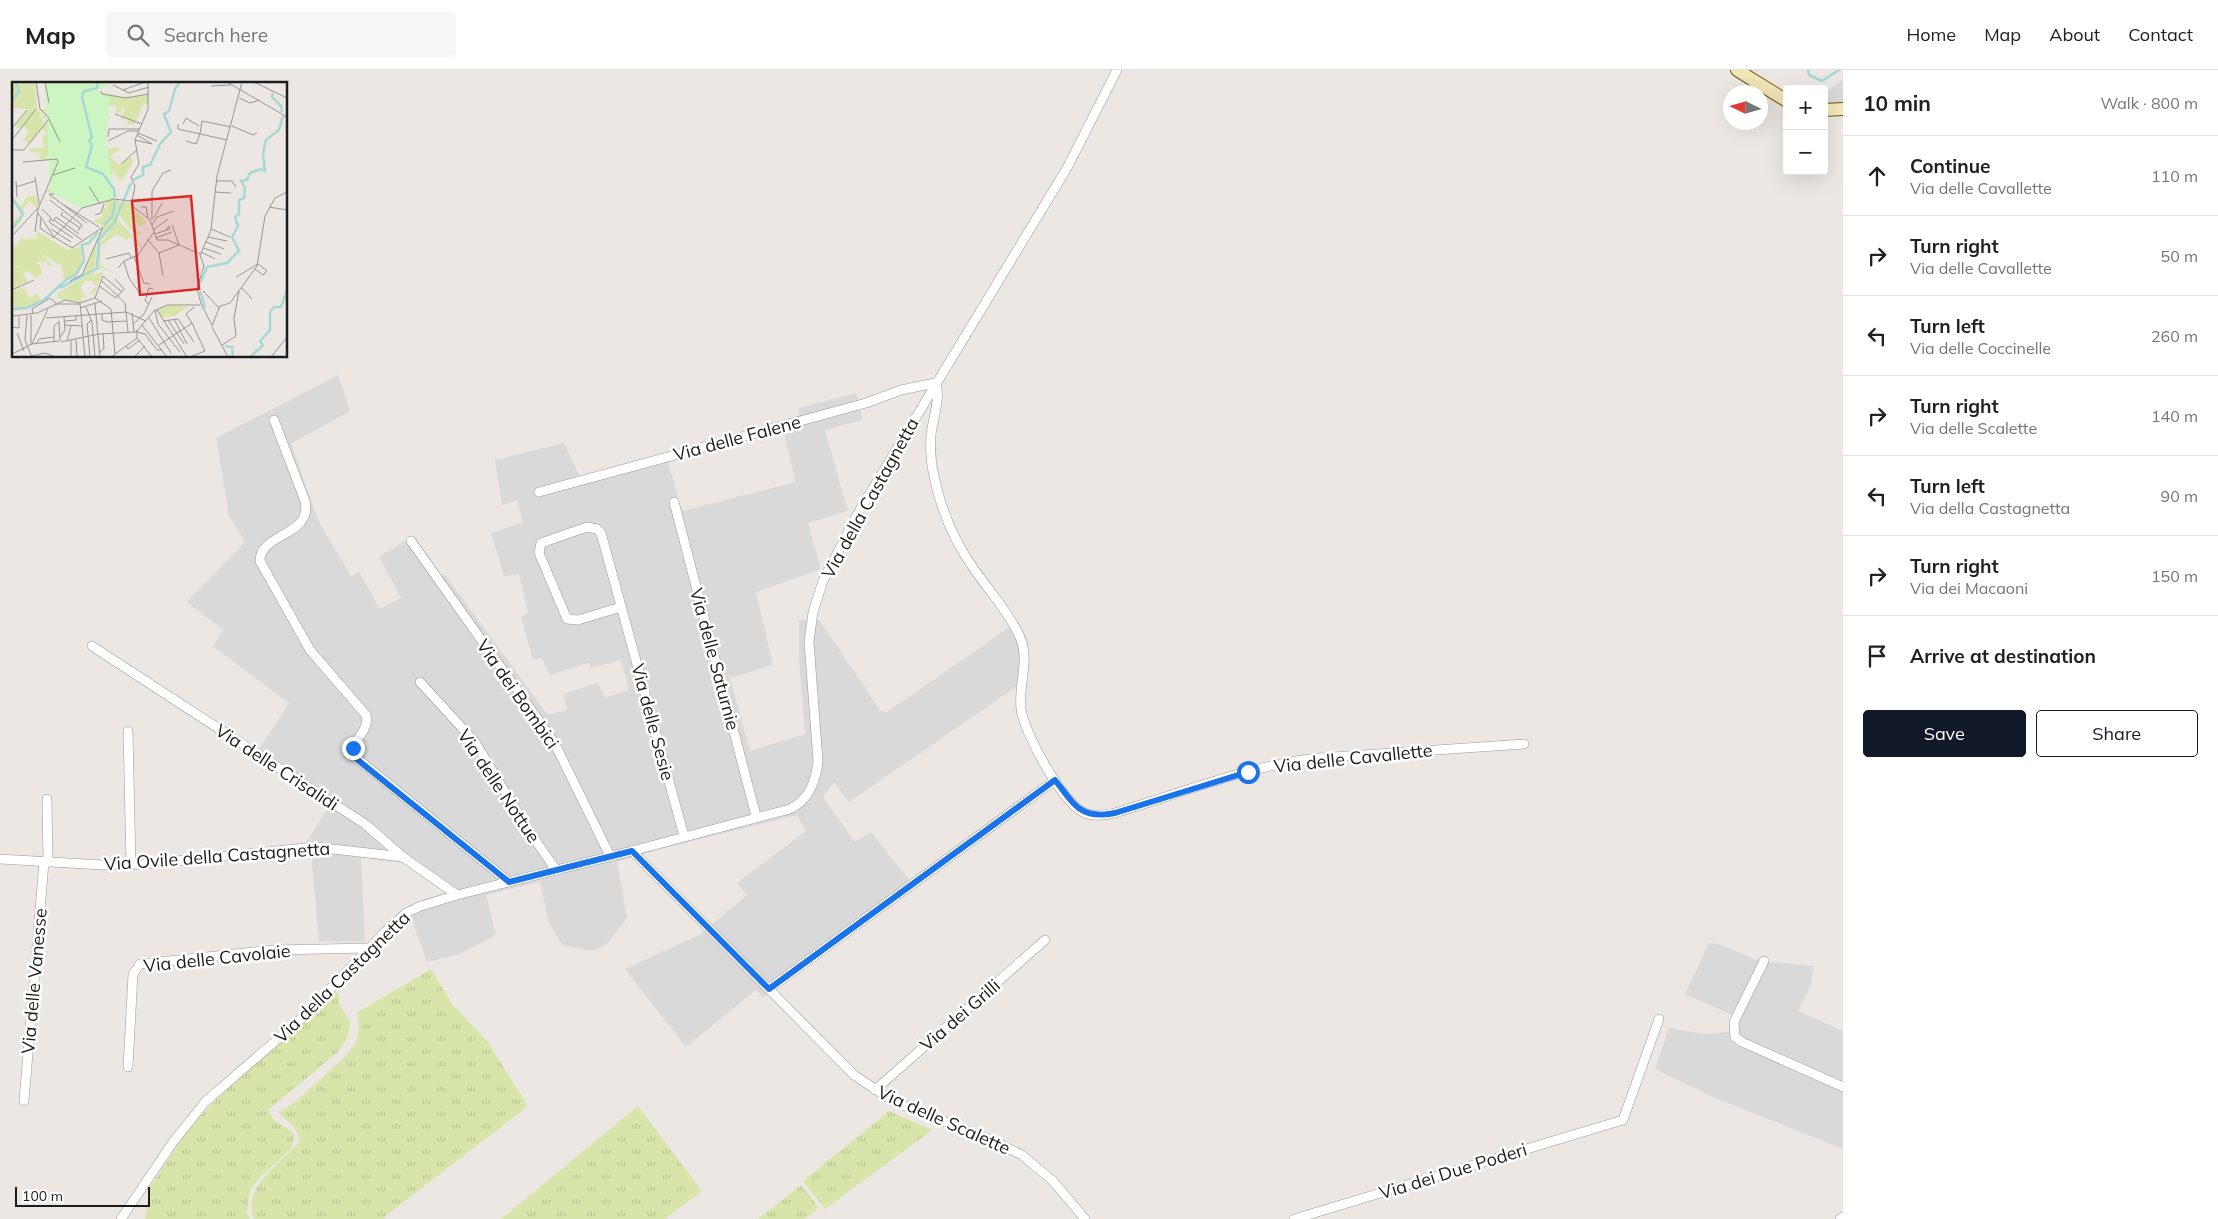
<!DOCTYPE html>
<meta charset="utf-8">
<style>
body{margin:0;font-family:Mulish,sans-serif;background:#f6f6f6;color:#202124}
.controls{position:absolute;right:15px;top:15px;display:grid;overflow:hidden;border-radius:5px;box-shadow:0 5px 20px #0002}
.controls button{width:45px;height:45px;display:grid;place-items:center;padding:0;border:0;border-bottom:1px solid #e0e0e0;background:#fff;color:#202124;font:25px sans-serif}
.compass{position:absolute;left:1723px;top:15px;width:45px;height:45px;border-radius:50%;background:#fff;box-shadow:0 5px 20px #0002;rotate:275deg}
.scale{position:absolute;left:15px;bottom:12px;width:135px;box-sizing:border-box;padding-left:5px;border:2px solid #1c1c1c;border-top:0;font-size:14px;line-height:18px;white-space:nowrap;color:#1c1c1c;-webkit-text-stroke:4px #fff;paint-order:stroke}
.stop{position:absolute;width:15px;height:15px;margin:-11px;border:4px solid #1a73e8;border-radius:50%;background:#fff}
.stop.end{background:#1a73e8;border-color:#fff;box-shadow:0 1px 5px #0008}
.list{margin:0;padding:0;list-style:none}
h2{display:flex;justify-content:space-between;align-items:center;height:65px;margin:0;padding:0 20px;font-size:21px}
h2 small{font-size:16px;font-weight:400;color:#757577}
.list li{display:grid;grid-template-columns:32px 1fr auto;gap:15px;align-items:center;box-sizing:border-box;height:80px;padding:0 20px;border-top:1px solid #e0e0e0}
.list b{display:block;font-size:19px;white-space:nowrap}
.list p{margin:0;font-size:16px;white-space:nowrap;color:#757577}
.list em{font-size:16px;font-style:normal;color:#757577}
.actions{display:flex;gap:10px;padding:15px 20px}
.actions a{flex:1;padding:11px 0;border:1px solid #111827;border-radius:5px;text-align:center;font-size:18px;color:#111827}
.actions .main{background:#111827;color:#fff}
.icon{flex:none;width:28px;height:28px;fill:none;stroke:currentColor;stroke-width:2;stroke-linecap:round;stroke-linejoin:round}
.map{position:relative;flex:none;width:1843px;height:1149px;overflow:hidden}
header{display:flex;align-items:center;gap:30px;box-sizing:border-box;height:70px;padding:0 25px;background:#fff;border-bottom:1px solid #e0e0e0}
header strong{font-size:24px}
nav{display:flex;gap:28px;margin-inline-start:auto;font-size:18px}
.search{width:350px;height:45px;background:#f6f6f6;display:flex;align-items:center;gap:12px;box-sizing:border-box;padding:0 18px;border-radius:5px;color:#757577;font-size:19px}
main{display:flex}
aside{flex:1;background:#fff}
.map>svg:first-child{display:block}
.residential{fill:#dad9da}
.grass{fill:url(#grass-tufts)}
.lines{fill:none;stroke-linecap:round;stroke-linejoin:round}
.stream{stroke:#a5d8d6;stroke-width:2.5}
.street-casing{stroke:#999;stroke-width:10}
.secondary-casing{stroke:#6b5b0b;stroke-width:14}
.street{stroke:#fff;stroke-width:9}
.secondary{stroke:#f5e7b9;stroke-width:12}
.route{stroke:#1a73e8;stroke-width:6}
.labels{text-anchor:middle;dominant-baseline:central;stroke-width:5;stroke-linejoin:round;paint-order:stroke}
.street-label{font-size:18px;fill:#1c1c1c;stroke:#fff}
.inset-river{fill:none;stroke:#a5d8d6;stroke-width:2.5}
.inset-road{fill:none;stroke:#999693;stroke-width:1}
.view{fill:#d62828;fill-opacity:0.15;stroke:#d62828;stroke-width:2.5}
.inset-edge{fill:none;stroke:#1c1c1c;stroke-width:2.5}
</style>
<header>
<strong>Map</strong>
<div class="search"><svg class="icon" aria-label="search" viewBox="0 0 24 24"><circle cx="10" cy="10" r="6"/><path d="M15 15l6 6"/></svg>Search here</div>
<nav><a>Home</a><a>Map</a><a>About</a><a>Contact</a></nav>
</header>
<main>
<div class="map">
<svg width="1843" height="1149" viewBox="0 0 1843 1149">
<defs>
<pattern id="grass-tufts" width="24" height="20" patternUnits="userSpaceOnUse" patternTransform="scale(1.25)"><rect width="24" height="20" fill="#d7e5ab"/><path d="M3 7l-1-3M5 7V3M7 7l1-3M15 17l-1-3M17 17v-4M19 17l1-3" fill="none" stroke="#b8c493"/></pattern>
</defs>
<rect width="100%" height="100%" fill="#ede7e3"/>
<g class="residential">
<polygon points="1843,9 1843,46 1824,36 1824,24"/>
<polygon points="338,305 350,341 291,374 319,452 351,506 359,502 380,539 401,528 379,487 414,465 437,504 446,506 548,645 567,640 563,624 598,613 605,628 629,620 621,590 591,598 589,593 550,605 542,588 533,590 521,547 528,542 519,504 504,506 491,463 523,452 517,430 502,435 495,390 564,373 581,409 667,388 682,441 796,412 783,360 800,355 798,338 856,323 863,350 825,360 848,441 808,453 821,499 756,522 773,595 730,608 750,681 805,664 799,589 799,550 819,550 880,640 887,642 1017,552 1026,566 1029,579 1026,610 849,732 834,712 823,727 855,772 871,762 913,815 763,928 756,920 686,977 625,899 699,865 747,825 737,813 806,761 797,745 657,780 617,792 627,848 606,875 592,881 562,875 549,853 540,812 486,825 496,865 460,884 427,892 407,837 422,830 445,823 402,793 361,788 365,872 319,871 311,784 306,772 329,737 254,687 289,633 213,576 223,560 187,532 245,472 229,446 216,368"/>
<polygon points="1709,873 1722,875 1756,890 1761,888 1768,892 1814,896 1811,914 1798,941 1843,961 1843,1079 1713,1027 1655,999 1669,958 1705,964 1729,962 1732,945 1685,924"/>
</g>
<g class="grass">
<path d="M 431,899 L 452,934 L 488,972 L 528,1036 L 384,1147 L 385,1149 L 254,1149 C 240,1116 284,1093 300,1070 L 294,1057 L 278,1043 L 295,1032 L 346,986 L 356,972 L 359,960 L 358,942 Z"/>
<path d="M 335,922 L 339,924 L 339,934 L 351,953 L 347,968 L 339,981 L 268,1040 C 276,1057 284,1053 295,1065 L 291,1079 L 262,1105 L 250,1120 L 247,1143 L 250,1149 L 145,1149 L 150,1117 L 188,1059 L 234,1011 L 284,969 Z"/>
<polygon points="638,1036 702,1121 665,1149 501,1149"/>
<polygon points="889,1041 932,1060 825,1139 803,1111"/>
<polygon points="801,1115 819,1138 805,1149 758,1149"/>
</g>
<g class="lines">
<polyline class="stream" points="1808,0 1809,5 1822,11 1839,0"/>
<defs>
<g id="street">
<path d="M 274,350 L 305,431 C 313,466 260,463 260,491 L 310,580 L 366,645 C 370,663 350,669 354,686 L 509,812"/>
<path d="M 539,422 L 866,333 L 901,320 L 935,313 C 942,324 932,352 931,365 C 930,379 931,393 934,406 C 941,440 954,471 974,499 C 989,521 1008,541 1019,565 C 1031,589 1018,613 1021,639 C 1024,663 1063,734 1085,743 C 1094,747 1106,745 1115,743 C 1182,723 1249,695 1319,688 L 1524,674"/>
<polyline points="674,432 756,746"/>
<polyline points="411,471 554,672 610,786"/>
<polyline points="621,537 578,550 567,549 539,483 541,473 587,457 597,459 601,463 684,766"/>
<polyline points="92,576 365,754 403,787 457,825"/>
<polyline points="420,612 475,672 525,755 556,800"/>
<polyline points="128,661 131,795"/>
<polyline points="47,729 48,792"/>
<polyline points="632,781 854,1005 893,1031 997,1073 1022,1085 1053,1111 1085,1149"/>
<polyline points="0,789 103,795 147,794 315,777 403,787"/>
<polyline points="1764,891 1734,952 1735,967 1742,972 1843,1017"/>
<polyline points="769,919 1055,710"/>
<polyline points="128,997 133,904 140,894 274,880 370,878"/>
<polyline points="875,1020 1045,870"/>
<polyline points="24,1031 44,792"/>
<path d="M 121,1149 L 173,1072 L 205,1032 L 302,948 L 386,861 L 406,843 L 421,836 L 457,825 L 632,781 L 790,739 C 809,730 816,711 818,691 L 809,572 L 813,542 L 823,511 L 858,443 L 1067,98 L 1117,0"/>
<polyline points="1294,1149 1623,1050 1659,949"/>
<polyline points="1840,1149 1843,1147"/>
</g>
<g id="secondary">
<polyline points="1737,0 1787,31"/>
<polyline points="1824,40 1843,39"/>
</g>
</defs>
<use href="#street" class="street-casing"/>
<use href="#secondary" class="secondary-casing"/>
<use href="#street" class="street"/>
<use href="#secondary" class="secondary"/>
</g>
<g class="lines">
<path class="route" d="M 353,678 L 354,686 L 359,691 L 509,812 L 632,781 L 769,919 L 1055,710 C 1075,735 1080,750 1115,743 L 1248,702"/>
</g>
<g class="labels">
<g class="street-label">
<text transform="translate(737 368) rotate(-15)">Via delle Falene</text>
<text transform="translate(870 428) rotate(-61)">Via della Castagnetta</text>
<text transform="translate(715 589) rotate(75)">Via delle Saturnie</text>
<text transform="translate(518 624) rotate(55)">Via dei Bombici</text>
<text transform="translate(653 652) rotate(75)">Via delle Sesie</text>
<text transform="translate(1353 688) rotate(-6)">Via delle Cavallette</text>
<text transform="translate(277 697) rotate(33)">Via delle Crisalidi</text>
<text transform="translate(499 716) rotate(56)">Via delle Nottue</text>
<text transform="translate(217 786) rotate(-4)">Via Ovile della Castagnetta</text>
<text transform="translate(217 888) rotate(-6)">Via delle Cavolaie</text>
<text transform="translate(342 907) rotate(-44)">Via della Castagnetta</text>
<text transform="translate(34 911) rotate(-85)">Via delle Vanesse</text>
<text transform="translate(960 945) rotate(-41)">Via dei Grilli</text>
<text transform="translate(944 1050) rotate(24)">Via delle Scalette</text>
<text transform="translate(1453 1101) rotate(-17)">Via dei Due Poderi</text>
</g>
</g>
<g transform="translate(12 12)">
<rect width="275" height="275" fill="#ede7e3"/>
<path d="M 0,0 L 23,0 L 25,27 L 36,36 L 36,38 L 38,36 L 29,27 L 54,30 L 71,28 L 77,62 L 74,82 L 71,79 L 70,71 L 74,54 L 70,49 L 72,54 L 68,67 L 55,78 L 58,78 L 61,87 L 58,88 L 56,82 L 47,81 L 46,76 L 34,75 L 34,78 L 29,79 L 27,71 L 18,70 L 17,66 L 33,66 L 30,56 L 35,51 L 30,47 L 36,38 L 29,35 L 30,32 L 27,33 L 33,42 L 17,62 L 11,58 L 17,50 L 11,43 L 8,47 L 3,43 L 17,27 L 0,26 ZM 49,43 L 47,50 L 54,59 L 50,65 L 44,55 L 38,56 L 36,49 L 43,48 L 43,43 ZM 87,10 L 112,15 L 137,13 L 136,22 L 132,21 L 122,43 L 116,42 L 115,37 L 109,38 L 113,26 L 110,25 L 108,37 L 108,30 L 103,32 L 105,24 L 94,25 L 94,36 L 99,34 L 94,41 ZM 105,65 L 108,67 L 98,74 L 100,77 L 108,83 L 117,74 L 122,79 L 110,99 L 102,92 L 105,86 L 99,93 L 91,69 ZM 50,102 L 101,115 L 109,121 L 118,119 L 120,126 L 135,140 L 128,145 L 122,139 L 121,143 L 129,151 L 125,155 L 106,132 L 105,137 L 130,164 L 129,166 L 119,155 L 115,158 L 104,152 L 88,165 L 89,179 L 85,180 L 86,164 L 96,152 L 97,146 L 84,163 L 83,180 L 101,190 L 89,186 L 83,189 L 81,197 L 85,191 L 91,190 L 81,216 L 82,211 L 68,216 L 71,219 L 68,220 L 47,217 L 45,212 L 85,187 L 85,182 L 70,194 L 91,144 L 80,139 L 90,135 L 91,127 L 97,124 L 92,123 L 94,120 L 69,126 L 38,110 L 34,111 L 35,107 ZM 73,199 L 79,199 L 85,204 L 74,215 L 68,205 ZM 23,113 L 27,123 L 25,126 L 17,119 L 11,128 L 10,138 L 0,150 L 2,138 L 9,134 L 2,117 L 10,124 L 14,115 ZM 25,149 L 55,168 L 69,165 L 70,182 L 61,195 L 51,197 L 50,184 L 30,172 L 40,183 L 38,185 L 33,179 L 29,181 L 27,173 L 28,179 L 23,182 L 28,182 L 30,192 L 23,196 L 15,189 L 11,192 L 16,199 L 0,208 L 0,187 L 11,183 L 0,186 L 0,163 L 4,164 L 10,155 L 14,158 L 23,155 L 25,159 ZM 11,206 L 18,216 L 25,211 L 29,218 L 16,225 L 0,226 L 0,209 ZM 156,223 L 174,224 L 177,229 L 173,226 L 163,234 L 149,235 L 146,227 Z" fill="#d7e5ab" fill-rule="evenodd"/>
<path d="M 33,0 L 96,0 L 96,5 L 88,6 L 87,11 L 98,15 L 94,56 L 103,116 L 69,126 L 38,110 Z" fill="#ccf5c1"/>
<path class="inset-river" d="M 86,0 L 85,6 L 72,9 L 70,15 L 80,56 L 77,58 L 80,64 L 74,85 L 91,92 L 102,107 L 103,115M 261,11 L 260,15 L 269,24 L 270,30M 0,18 L 7,10 L 4,0M 121,98 L 131,93 L 131,85 L 138,83 L 148,62 L 159,50 L 152,32 L 157,29 L 163,7 L 168,0M 0,116 L 11,132 L 0,147M 92,143 L 100,135 L 103,119M 48,206 L 85,186 L 87,158 L 102,141 L 119,101M 186,206 L 195,185 L 215,181 L 227,169 L 220,155 L 226,144 L 223,135 L 227,132 L 227,118 L 232,116 L 233,106 L 229,99 L 235,98 L 238,91 L 248,87 L 253,89 L 251,71 L 254,58 L 267,48 L 271,34M 188,209 L 193,226M 0,227 L 15,226 L 32,218 L 55,197 L 63,194 L 72,179 L 70,163 L 77,161 L 86,150M 213,264 L 220,265 L 221,275M 238,275 L 251,263 L 248,259 L 258,248 L 258,230 L 262,225 L 269,225 L 275,208"/>
<path class="inset-road" d="M 24,0 L 28,27 L 37,36M 33,0 L 37,21M 136,0 L 136,27 L 123,58 L 127,82 L 119,95 L 123,105 L 119,123 L 138,138 L 145,158 L 156,158 L 188,172M 215,0 L 275,35M 242,0 L 275,16M 101,3 L 117,11 L 137,5M 199,4 L 219,3M 111,8 L 133,0M 89,9 L 90,12 L 114,16 L 137,12M 227,16 L 238,21 L 248,18M 103,32 L 130,42M 37,37 L 48,60M 166,42 L 166,47 L 215,58M 171,42 L 174,36 L 187,44M 220,44 L 241,53 L 245,51M 0,46 L 15,28M 126,51 L 145,59M 188,52 L 190,39 L 219,45M 96,55 L 97,47 L 128,47M 0,58 L 24,27M 123,58 L 140,62 L 125,53M 96,59 L 116,49 L 127,49M 174,59 L 184,62 L 188,52M 0,68 L 12,68 L 37,37M 11,80 L 45,77 L 46,80 L 26,127 L 23,150M 109,82 L 125,68M 41,93 L 63,86M 23,95 L 27,122M 4,99 L 5,115M 205,99 L 220,99 L 224,105M 77,104 L 88,122M 4,105 L 23,99M 203,110 L 219,111M 42,112 L 37,112 L 75,141M 38,118 L 70,143 L 66,149M 52,123 L 87,145M 129,125 L 134,125 L 136,136M 257,125 L 275,128M 30,127 L 39,136 L 37,140 L 61,156M 51,130 L 49,133 L 68,146M 26,131 L 42,155M 83,133 L 89,131 L 92,122M 29,136 L 28,146 L 41,155M 142,136 L 150,121M 38,137 L 41,139 L 44,135 L 67,152M 42,138 L 70,158M 140,138 L 140,109 L 151,91 L 159,88M 140,143 L 145,135 L 162,129M 39,147 L 59,160M 199,147 L 218,155M 141,148 L 156,137M 143,152 L 158,147 L 157,144 L 154,148M 0,154 L 26,126M 42,155 L 60,166 L 91,145 L 70,193 L 58,199M 196,155 L 215,159M 41,156 L 70,126 L 102,117 L 119,119M 144,156 L 160,150M 135,157 L 147,171M 194,160 L 212,167M 191,166 L 209,172M 189,170 L 203,177M 147,171 L 167,163 L 160,143M 147,171 L 151,194M 122,175 L 132,201 L 138,202M 94,177 L 117,171 L 119,176M 112,180 L 117,196 L 129,213M 106,186 L 112,179 L 126,173 L 142,150M 224,195 L 246,182 L 255,189 L 251,193 L 243,187M 89,198 L 113,221 L 116,250M 87,204 L 104,216 L 112,207 L 103,197M 229,205 L 240,217M 0,208 L 22,198M 191,209 L 207,226M 83,216 L 91,194 L 110,210M 43,222 L 68,222M 83,222 L 88,275M 137,222 L 133,219 L 137,206 L 141,207M 189,222 L 185,206 L 192,184 L 188,173 L 199,148 L 205,94 L 230,0M 189,222 L 200,243M 74,225 L 80,240 L 83,275M 68,226 L 90,219M 143,228 L 146,242 L 168,270M 145,228 L 175,275M 120,231 L 122,250M 21,232 L 20,227 L 38,216 L 44,221M 90,232 L 90,238 L 95,240 L 115,239M 15,233 L 13,258 L 20,275M 0,234 L 25,231 L 53,218 L 68,221M 34,236 L 114,230 L 134,239M 137,236 L 159,271M 162,237 L 175,262M 156,238 L 172,262M 47,239 L 48,259M 53,239 L 64,238 L 64,234M 151,239 L 166,237 L 182,260M 180,241 L 174,232 L 182,225M 121,242 L 132,232 L 140,215M 53,243 L 70,244M 130,243 L 155,275M 200,244 L 208,224 L 218,221 L 245,184 L 253,134 L 263,116 L 275,110M 0,245 L 7,246 L 7,234M 200,245 L 216,275M 125,248 L 125,256 L 140,275M 125,250 L 133,252 L 145,268 L 150,268M 5,251 L 12,269M 48,255 L 53,248 L 52,235M 64,258 L 65,275M 55,259 L 59,244M 42,260 L 42,244 L 47,240M 49,260 L 87,252 L 124,250 L 142,229 L 155,223 L 188,223M 25,261 L 27,257 L 42,255M 20,262 L 36,227M 19,263 L 19,233M 147,263 L 180,241M 210,263 L 224,254 L 222,236 L 227,209M 114,264 L 116,267 L 128,258M 88,270 L 92,267 L 91,251M 0,272 L 20,262 L 47,259M 20,274 L 33,271 L 44,275M 59,275 L 59,258M 73,275 L 68,221 L 83,216 L 99,227 L 103,272M 78,275 L 75,242 L 79,238M 99,275 L 125,256M 122,275 L 133,264M 178,275 L 193,269 L 180,241M 259,275 L 275,255"/>
<path class="view" d="M 179,114 L 187,207 L 128,213 L 120,119 Z"/>
<rect width="275" height="275" class="inset-edge"/>
</g>
</svg>
<div class="controls">
<button>+</button>
<button>−</button>
</div>
<svg class="compass" viewBox="-18 -18 36 36"><path d="M0-13l5 13h-10z" fill="#e53935"/><path d="M0 13l5-13h-10z" fill="#757577"/></svg>
<div class="scale">100 m</div>
<div class="stop" style="left:1248px;top:702px"></div>
<div class="stop end" style="left:353px;top:678px"></div>
</div>
<aside>
<h2>10 min<small>Walk · 800 m</small></h2>
<ul class="list">
<li><svg class="icon" aria-label="ahead" viewBox="0 0 24 24"><path d="M12 20V5M6 11l6-6 6 6"/></svg><div><b>Continue</b><p>Via delle Cavallette</p></div><em>110 m</em></li>
<li><svg class="icon" aria-label="right" viewBox="0 0 24 24"><path d="M7 20v-9h11M14 6l5 5-5 5"/></svg><div><b>Turn right</b><p>Via delle Cavallette</p></div><em>50 m</em></li>
<li><svg class="icon" aria-label="left" viewBox="0 0 24 24"><path d="M17 20v-9H6M10 6l-5 5 5 5"/></svg><div><b>Turn left</b><p>Via delle Coccinelle</p></div><em>260 m</em></li>
<li><svg class="icon" aria-label="right" viewBox="0 0 24 24"><path d="M7 20v-9h11M14 6l5 5-5 5"/></svg><div><b>Turn right</b><p>Via delle Scalette</p></div><em>140 m</em></li>
<li><svg class="icon" aria-label="left" viewBox="0 0 24 24"><path d="M17 20v-9H6M10 6l-5 5 5 5"/></svg><div><b>Turn left</b><p>Via della Castagnetta</p></div><em>90 m</em></li>
<li><svg class="icon" aria-label="right" viewBox="0 0 24 24"><path d="M7 20v-9h11M14 6l5 5-5 5"/></svg><div><b>Turn right</b><p>Via dei Macaoni</p></div><em>150 m</em></li>
<li><svg class="icon" aria-label="arrive" viewBox="0 0 24 24"><path d="M6 21V4h12l-3 4 3 4H6"/></svg><div><b>Arrive at destination</b></div></li>
</ul>
<div class="actions"><a class="main">Save</a><a>Share</a></div>
</aside>
</main>
